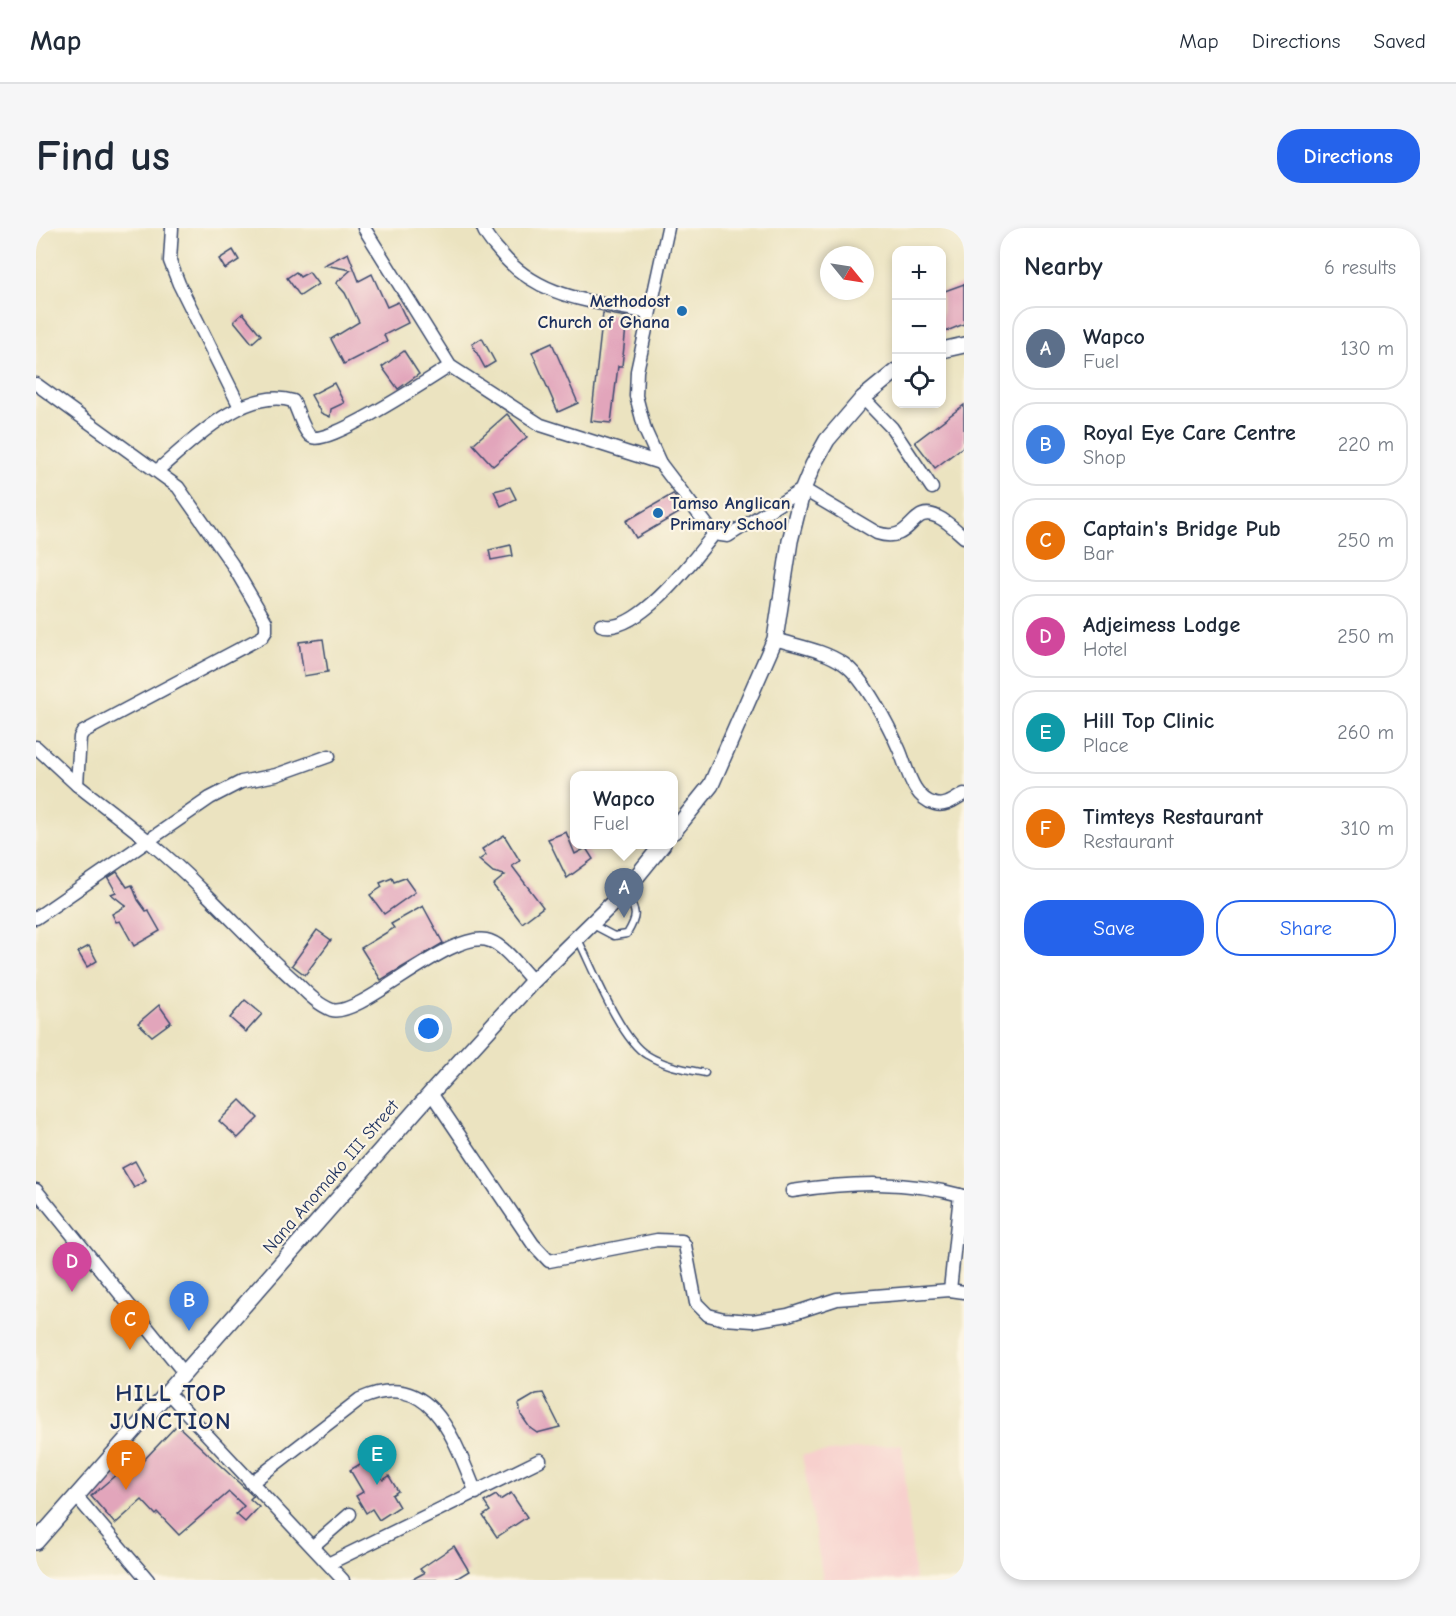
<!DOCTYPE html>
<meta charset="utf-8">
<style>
body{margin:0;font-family:"Comic Neue",sans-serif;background:#f6f6f7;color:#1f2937}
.controls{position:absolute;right:18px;top:18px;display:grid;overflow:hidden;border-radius:12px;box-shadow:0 3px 9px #0003}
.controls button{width:54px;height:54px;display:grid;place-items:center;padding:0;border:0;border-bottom:2px solid #e0e1e3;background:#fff;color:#1f2937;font:30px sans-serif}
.compass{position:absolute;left:784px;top:18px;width:54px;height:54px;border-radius:50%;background:#fff;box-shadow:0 3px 9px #0003;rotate:120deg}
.you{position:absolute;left:393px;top:801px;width:21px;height:21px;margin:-15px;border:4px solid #fff;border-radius:50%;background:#1a73e8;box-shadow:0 0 0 9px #1a73e833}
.badge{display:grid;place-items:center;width:39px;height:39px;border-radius:50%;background:#2563eb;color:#fff;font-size:20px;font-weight:700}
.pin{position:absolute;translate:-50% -50px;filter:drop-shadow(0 2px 3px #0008)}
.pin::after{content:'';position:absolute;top:32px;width:21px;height:18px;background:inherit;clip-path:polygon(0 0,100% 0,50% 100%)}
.popup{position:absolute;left:534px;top:543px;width:108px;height:78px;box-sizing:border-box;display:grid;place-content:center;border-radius:12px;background:#fff;filter:drop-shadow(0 2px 4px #0005);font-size:20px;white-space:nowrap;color:#747a83}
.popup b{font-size:22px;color:#1f2937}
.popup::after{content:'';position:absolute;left:50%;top:100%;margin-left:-12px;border:12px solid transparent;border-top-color:#fff}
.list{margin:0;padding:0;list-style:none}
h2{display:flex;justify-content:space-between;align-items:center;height:78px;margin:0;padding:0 24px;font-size:26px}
h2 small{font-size:20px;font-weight:400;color:#747a83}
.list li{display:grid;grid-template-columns:39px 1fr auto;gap:18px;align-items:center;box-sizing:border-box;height:84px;margin:0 12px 12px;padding:0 12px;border:2px solid #e0e1e3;border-radius:24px}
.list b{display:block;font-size:22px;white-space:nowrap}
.list p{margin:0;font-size:20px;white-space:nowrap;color:#747a83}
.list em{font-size:20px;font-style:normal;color:#747a83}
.actions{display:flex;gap:12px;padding:18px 24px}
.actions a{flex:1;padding:14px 0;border:2px solid #2563eb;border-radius:24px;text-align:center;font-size:21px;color:#2563eb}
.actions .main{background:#2563eb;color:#fff}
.icon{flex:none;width:33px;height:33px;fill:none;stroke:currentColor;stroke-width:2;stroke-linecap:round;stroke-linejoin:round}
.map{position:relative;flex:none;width:928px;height:1352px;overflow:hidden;border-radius:24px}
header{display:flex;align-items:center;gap:36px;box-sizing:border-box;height:84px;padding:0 30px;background:#fff;border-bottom:2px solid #e0e1e3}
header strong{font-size:28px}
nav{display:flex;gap:33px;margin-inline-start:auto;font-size:21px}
.intro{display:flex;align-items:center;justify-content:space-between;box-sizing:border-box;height:144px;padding:0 36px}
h1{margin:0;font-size:42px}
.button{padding:15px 27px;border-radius:24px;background:#2563eb;color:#fff;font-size:21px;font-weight:700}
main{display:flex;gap:36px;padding:0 36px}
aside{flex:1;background:#fff;border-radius:24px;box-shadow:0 3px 9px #0003}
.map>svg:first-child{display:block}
.built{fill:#f7d0cd}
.building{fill:#e2a5bb}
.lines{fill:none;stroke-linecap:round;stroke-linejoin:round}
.service-casing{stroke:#3a4a6d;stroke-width:9}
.minor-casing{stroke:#3a4a6d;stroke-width:15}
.tertiary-casing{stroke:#3a4a6d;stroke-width:18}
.service{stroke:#fff;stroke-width:6}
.minor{stroke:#fff;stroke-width:12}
.tertiary{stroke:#fff;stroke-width:15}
.poi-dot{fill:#1f6fb2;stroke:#fcf5e5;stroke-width:2}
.labels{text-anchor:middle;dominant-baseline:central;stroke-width:4.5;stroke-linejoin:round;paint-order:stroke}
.poi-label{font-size:18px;font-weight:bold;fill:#1b2f5e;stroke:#fcf5e5;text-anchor:end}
.street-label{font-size:18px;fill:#1b2f5e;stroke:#fcf5e5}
.district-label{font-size:24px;font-weight:bold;letter-spacing:1.5px;fill:#1b2f5e;stroke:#fcf5e5}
</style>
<header>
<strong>Map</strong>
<nav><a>Map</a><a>Directions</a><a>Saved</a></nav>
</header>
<div class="intro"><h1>Find us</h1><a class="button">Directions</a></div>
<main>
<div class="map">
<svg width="928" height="1352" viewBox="0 0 928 1352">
<rect width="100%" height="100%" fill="#fcf5e5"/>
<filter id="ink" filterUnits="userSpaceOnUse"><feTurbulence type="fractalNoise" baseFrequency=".0167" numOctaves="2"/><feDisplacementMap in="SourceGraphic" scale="12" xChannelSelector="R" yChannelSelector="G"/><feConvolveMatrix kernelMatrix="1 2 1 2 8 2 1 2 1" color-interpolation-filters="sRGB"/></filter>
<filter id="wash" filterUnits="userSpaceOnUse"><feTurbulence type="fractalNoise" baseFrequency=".008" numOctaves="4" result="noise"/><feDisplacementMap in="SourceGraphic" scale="24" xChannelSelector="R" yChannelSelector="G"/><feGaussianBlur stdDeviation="1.35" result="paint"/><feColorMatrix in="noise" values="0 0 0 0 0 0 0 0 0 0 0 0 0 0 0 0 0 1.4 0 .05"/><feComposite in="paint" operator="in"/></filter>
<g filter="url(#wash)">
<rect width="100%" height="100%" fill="#ebe3c0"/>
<polygon class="built" points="866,1216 879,1352 787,1352 766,1227"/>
<g id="blocks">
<g class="building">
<polygon points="197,22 203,32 189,41 183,31"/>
<polygon points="312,25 323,53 336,46 351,79 362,74 372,95 348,107 351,114 308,136 295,111 323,94 309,65 300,55 315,42 288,37"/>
<polygon points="260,44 264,49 273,44 282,56 264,68 251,50"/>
<polygon points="928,56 928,96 906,105 906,64"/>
<polygon points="207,85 225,107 216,115 198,93"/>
<polygon points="567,85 591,89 586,138 582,138 575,195 555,193"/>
<polygon points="446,110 459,134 449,140 436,116"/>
<polygon points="516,115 542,175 522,184 496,124"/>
<polygon points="368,123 383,146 362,161 346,139"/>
<polygon points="298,155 308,175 295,181 294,189 285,185 275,167"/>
<polygon points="928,177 928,218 899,240 879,214"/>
<polygon points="471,186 491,209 457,238 437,216"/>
<polygon points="474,259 480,271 465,278 458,263"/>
<polygon points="637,266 648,282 600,310 590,293"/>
<polygon points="475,317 477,328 455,332 453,322"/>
<polygon points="287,411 292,444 268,448 263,414"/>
<polygon points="530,604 539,626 550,620 557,631 531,650 512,611"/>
<polygon points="468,607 484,633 476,638 507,679 486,695 457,657 469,647 457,644 443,632 450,627 446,621"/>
<polygon points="81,644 91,659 96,657 102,672 110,683 112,682 124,703 98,718 84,693 80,694 76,686 90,678 75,666 80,664 72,650"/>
<polygon points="356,650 358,654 369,650 379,664 348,686 334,667 346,659 344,655"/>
<polygon points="387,678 407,715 345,752 325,720 358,700 355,696"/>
<polygon points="281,702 295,712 269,747 256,737"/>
<polygon points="53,718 61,733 51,739 42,724"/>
<polygon points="209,772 226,786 210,804 194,790"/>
<polygon points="123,777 135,794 116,808 102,795"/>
<polygon points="204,872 222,890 202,910 183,893"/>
<polygon points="99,933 110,953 98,960 86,940"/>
<polygon points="507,1165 524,1199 501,1205 494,1200 485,1187 483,1176 500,1166"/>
<polygon points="141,1197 217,1268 214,1271 223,1279 209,1294 200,1286 208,1278 193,1264 143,1307 122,1285 120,1287 106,1272 79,1296 55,1268 102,1228 106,1234"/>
<polygon points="334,1230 347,1252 353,1248 362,1263 356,1267 363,1279 343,1292 336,1281 330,1285 320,1268 327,1264 314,1242"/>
<polygon points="475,1265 491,1289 461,1309 447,1288 454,1283 448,1274 460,1267 464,1272"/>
<polygon points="418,1318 433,1343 418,1352 375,1352 388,1345 384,1341"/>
</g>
</g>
</g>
<g filter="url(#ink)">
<use href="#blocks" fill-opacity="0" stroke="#3a4a6d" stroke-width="1.5"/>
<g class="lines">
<defs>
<g id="service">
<path d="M 557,697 L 578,708 L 591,706 C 603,686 600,684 590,665"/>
<path d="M 542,711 C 556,739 585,813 611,827 C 629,838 648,841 669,845"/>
</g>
<g id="minor">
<polyline points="136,0 134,33 143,56 204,179"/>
<polyline points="328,0 414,138 505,197 624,235"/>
<path d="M 447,0 C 450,9 457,16 463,23 C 502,71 557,73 613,85"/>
<path d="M 632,0 L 601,143 L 600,168 L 609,202 L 624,235 L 678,306 L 692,308 L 767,261 L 841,305 C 878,317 874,275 902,289 C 911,293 920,302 928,309"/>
<polyline points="0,156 142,259 196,336 230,394 230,403 226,409 47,504 44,509 41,557 0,519"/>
<polyline points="827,170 856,200 896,260"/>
<path d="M 122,242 C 155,214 209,158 257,173 C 262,182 267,204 276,209 C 292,218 395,150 414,138"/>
<path d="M 565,397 C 600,409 659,330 678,306"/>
<path d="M 739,411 C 761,418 788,422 808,436 C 828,450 853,498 863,521 C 871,539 876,570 899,576 C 910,579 919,571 928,566"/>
<path d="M 41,557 C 84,590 128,623 166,662 C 198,693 227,725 260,754 C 270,764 282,777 296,782 C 325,790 417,698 454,713 C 470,719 485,741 497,753"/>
<polyline points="0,690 174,570 205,554 240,547 293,528"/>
<polyline points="395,865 497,1016 513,1033 621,1012 646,1013 649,1017 660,1075 672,1087 688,1091 717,1093 752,1087 801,1071 914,1062 928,1064"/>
<polyline points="0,962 149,1146"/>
<path d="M 756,963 C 814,954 871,952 928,968"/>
<polyline points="914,1062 924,967"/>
<polyline points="132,1165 307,1352"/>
<path d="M 215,1255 L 324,1171 C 396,1139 419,1213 440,1265"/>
<polyline points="41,1269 112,1352"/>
<polyline points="277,1318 314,1286"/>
<polyline points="294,1335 504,1232"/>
</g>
<g id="tertiary">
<polyline points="906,122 928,117"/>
<polyline points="638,603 675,557 739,411 754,313 767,261 777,237 791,212 827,170 860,143"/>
<polyline points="0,1314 395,865 497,753 589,663 627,616"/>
</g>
</defs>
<use href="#service" class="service-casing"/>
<use href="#minor" class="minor-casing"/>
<use href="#tertiary" class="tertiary-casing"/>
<use href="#service" class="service"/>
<use href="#minor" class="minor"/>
<use href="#tertiary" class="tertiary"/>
</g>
</g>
<g class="poi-dot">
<circle cx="646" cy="83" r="6"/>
<circle cx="622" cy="285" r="6"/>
</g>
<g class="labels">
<g class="poi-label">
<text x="634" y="73">Methodost<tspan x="634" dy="21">Church of Ghana</tspan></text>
<text x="634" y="275" text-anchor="start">Tamso Anglican<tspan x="634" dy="21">Primary School</tspan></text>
</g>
<g class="street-label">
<text transform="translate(295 949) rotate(-49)">Nana Anomako III Street</text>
</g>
<g class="district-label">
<text x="135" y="1165">HILL TOP<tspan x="135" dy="28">JUNCTION</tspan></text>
</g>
</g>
</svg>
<div class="controls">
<button>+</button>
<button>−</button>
<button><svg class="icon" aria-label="locate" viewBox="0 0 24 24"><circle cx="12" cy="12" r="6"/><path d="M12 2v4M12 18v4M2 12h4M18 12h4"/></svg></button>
</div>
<svg class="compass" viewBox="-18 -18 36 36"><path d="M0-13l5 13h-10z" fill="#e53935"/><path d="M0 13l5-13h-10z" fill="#747a83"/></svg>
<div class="you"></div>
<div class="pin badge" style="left:588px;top:690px;background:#5c6f8a">A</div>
<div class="popup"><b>Wapco</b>Fuel</div>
<div class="pin badge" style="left:153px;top:1103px;background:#3f7fe0">B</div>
<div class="pin badge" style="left:94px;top:1122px;background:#e8710a">C</div>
<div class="pin badge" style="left:36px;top:1064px;background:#d1479c">D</div>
<div class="pin badge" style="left:341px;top:1257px;background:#0f9aa8">E</div>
<div class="pin badge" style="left:90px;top:1262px;background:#e8710a">F</div>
</div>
<aside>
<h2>Nearby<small>6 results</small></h2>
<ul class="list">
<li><span class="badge" style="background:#5c6f8a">A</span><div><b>Wapco</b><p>Fuel</p></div><em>130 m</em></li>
<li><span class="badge" style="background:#3f7fe0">B</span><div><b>Royal Eye Care Centre</b><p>Shop</p></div><em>220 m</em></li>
<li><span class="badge" style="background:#e8710a">C</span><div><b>Captain's Bridge Pub</b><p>Bar</p></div><em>250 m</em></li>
<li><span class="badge" style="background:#d1479c">D</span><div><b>Adjeimess Lodge</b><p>Hotel</p></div><em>250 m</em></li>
<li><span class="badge" style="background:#0f9aa8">E</span><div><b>Hill Top Clinic</b><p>Place</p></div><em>260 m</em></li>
<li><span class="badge" style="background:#e8710a">F</span><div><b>Timteys Restaurant</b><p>Restaurant</p></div><em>310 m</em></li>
</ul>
<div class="actions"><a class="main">Save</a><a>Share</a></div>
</aside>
</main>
